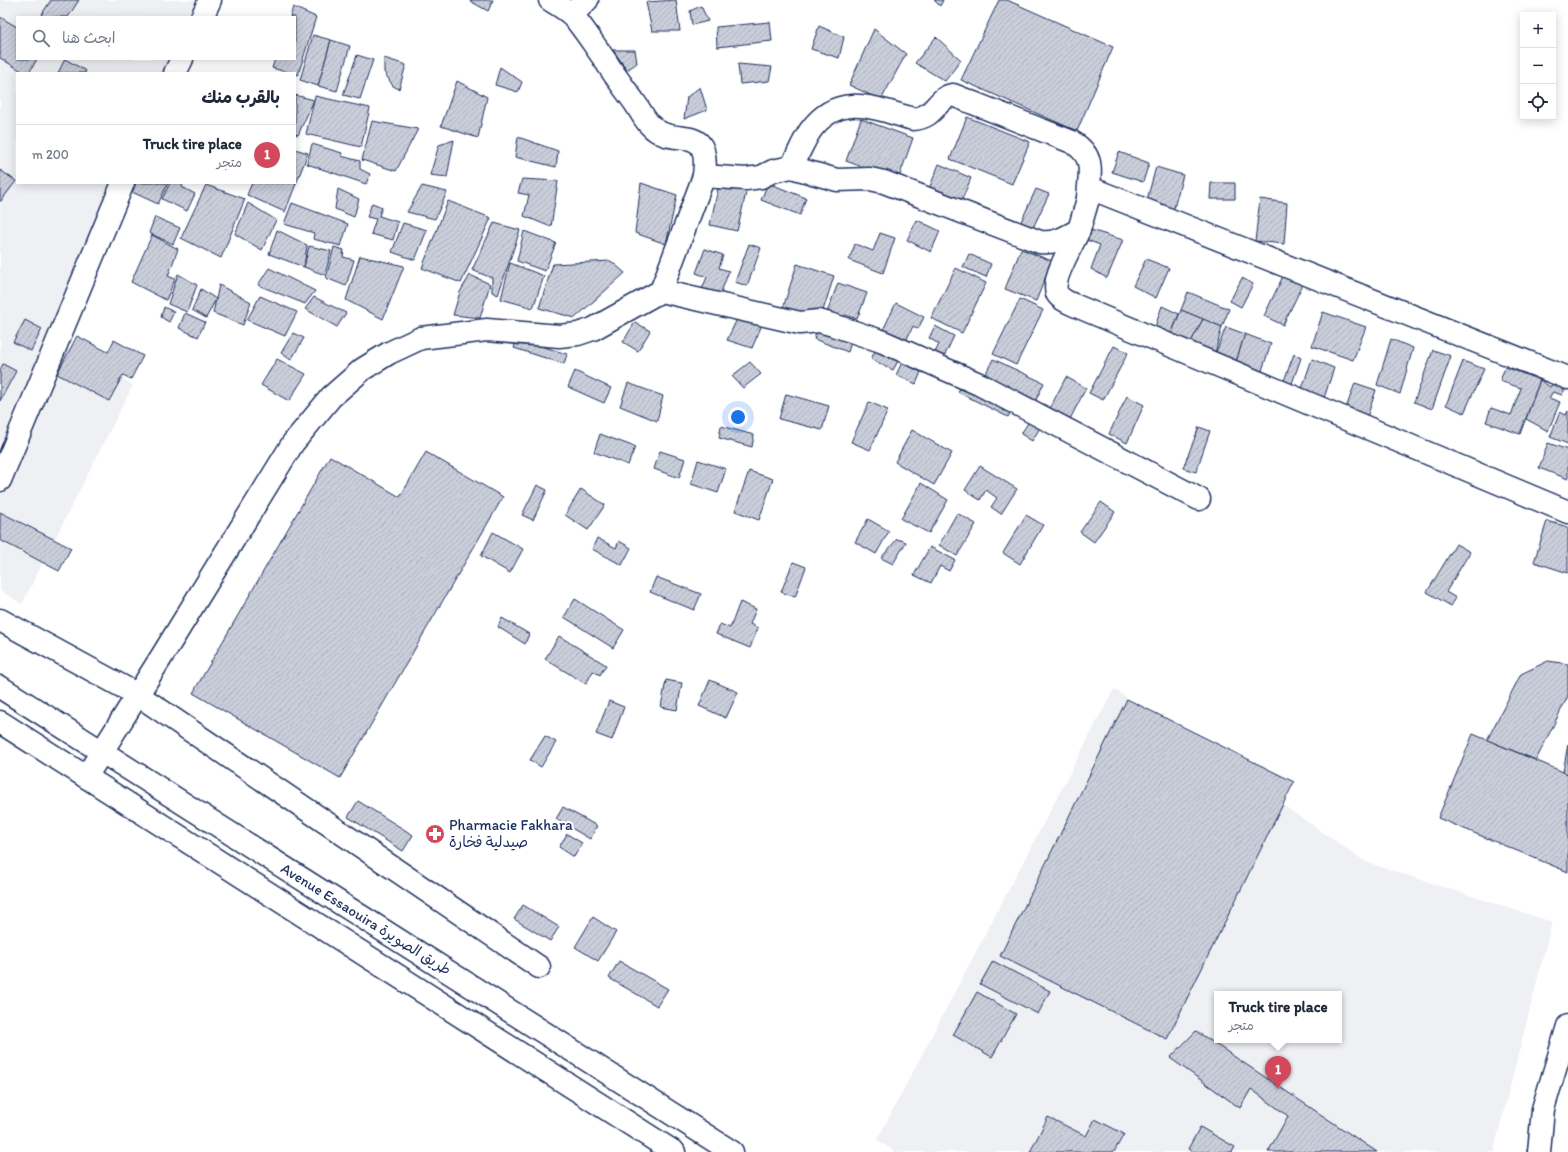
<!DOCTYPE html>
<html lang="ar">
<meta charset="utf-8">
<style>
body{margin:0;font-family:Itim,"Playpen Sans Arabic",sans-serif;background:#f6f6f7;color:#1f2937;direction:rtl}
.controls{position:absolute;right:12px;top:12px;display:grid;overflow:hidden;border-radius:0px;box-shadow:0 2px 10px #0003}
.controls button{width:36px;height:36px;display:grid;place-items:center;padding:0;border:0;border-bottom:1px solid #e0e1e3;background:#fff;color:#1f2937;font:20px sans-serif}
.you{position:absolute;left:738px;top:417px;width:14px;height:14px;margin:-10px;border:3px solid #fff;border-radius:50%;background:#1a73e8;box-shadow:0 0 0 6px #1a73e833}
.badge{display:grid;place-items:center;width:26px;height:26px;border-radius:50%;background:#d1495b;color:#fff;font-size:13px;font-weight:700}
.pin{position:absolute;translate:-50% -33px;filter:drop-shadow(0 1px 2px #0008)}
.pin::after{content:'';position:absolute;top:21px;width:14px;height:12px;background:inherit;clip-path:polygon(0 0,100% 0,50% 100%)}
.popup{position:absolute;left:1214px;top:991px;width:128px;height:52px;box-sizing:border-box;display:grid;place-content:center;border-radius:0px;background:#fff;filter:drop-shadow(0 1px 3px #0005);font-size:13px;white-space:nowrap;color:#747a83}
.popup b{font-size:15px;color:#1f2937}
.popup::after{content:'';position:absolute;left:50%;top:100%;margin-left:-8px;border:8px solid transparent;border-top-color:#fff}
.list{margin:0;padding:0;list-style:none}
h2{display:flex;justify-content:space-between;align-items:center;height:52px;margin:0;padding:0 16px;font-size:17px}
h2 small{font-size:13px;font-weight:400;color:#747a83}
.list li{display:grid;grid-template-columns:26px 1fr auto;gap:12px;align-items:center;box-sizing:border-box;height:60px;padding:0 16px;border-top:1px solid #e0e1e3}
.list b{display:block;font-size:15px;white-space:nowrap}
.list p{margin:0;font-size:13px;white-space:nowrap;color:#747a83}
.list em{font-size:13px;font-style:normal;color:#747a83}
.icon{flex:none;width:22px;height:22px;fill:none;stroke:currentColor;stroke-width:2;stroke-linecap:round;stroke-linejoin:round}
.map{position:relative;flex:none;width:1568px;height:1152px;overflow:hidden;direction:ltr}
.search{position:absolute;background:#fff;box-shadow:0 2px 10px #0003;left:16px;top:16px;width:280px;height:44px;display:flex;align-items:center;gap:10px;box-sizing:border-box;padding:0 14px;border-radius:0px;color:#747a83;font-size:15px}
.panel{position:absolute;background:#fff;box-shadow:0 2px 10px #0003;left:16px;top:72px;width:280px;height:112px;border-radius:0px;direction:rtl}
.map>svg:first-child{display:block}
.built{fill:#eff0f4;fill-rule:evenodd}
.building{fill:url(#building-hatch);stroke:#1b2f5e}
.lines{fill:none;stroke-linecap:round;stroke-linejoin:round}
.minor-casing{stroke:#1b2f5e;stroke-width:25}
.major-casing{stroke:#1b2f5e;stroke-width:25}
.minor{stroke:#fff;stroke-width:22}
.major{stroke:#fff;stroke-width:22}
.labels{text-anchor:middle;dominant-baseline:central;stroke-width:4;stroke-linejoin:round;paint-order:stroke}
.poi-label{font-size:15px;fill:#1b2f5e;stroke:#fff;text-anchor:start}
.street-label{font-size:15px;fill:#1b2f5e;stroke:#fff}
</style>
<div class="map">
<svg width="1568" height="1152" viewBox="0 0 1568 1152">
<defs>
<pattern id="building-hatch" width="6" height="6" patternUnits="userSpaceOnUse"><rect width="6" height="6" fill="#caceda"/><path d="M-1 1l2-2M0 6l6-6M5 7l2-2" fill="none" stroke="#adb1be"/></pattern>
</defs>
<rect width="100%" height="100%" fill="#fff"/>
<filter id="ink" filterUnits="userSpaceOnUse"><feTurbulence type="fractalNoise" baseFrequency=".025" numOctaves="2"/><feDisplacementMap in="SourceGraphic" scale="8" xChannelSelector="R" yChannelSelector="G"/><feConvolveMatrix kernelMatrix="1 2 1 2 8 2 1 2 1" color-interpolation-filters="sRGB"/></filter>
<g filter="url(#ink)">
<g class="built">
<polygon points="0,0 211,0 203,17 17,17 17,59 184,59 178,73 17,73 17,183 129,183 58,342 133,385 22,604 0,590"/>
<path d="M 1114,689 L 1366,862 L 1552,922 L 1495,1146 L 1495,1152 L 895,1152 L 877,1140 ZM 1217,994 L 1339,994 L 1339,1040 L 1217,1040 Z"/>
</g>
<g class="building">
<polygon points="51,0 79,0 68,17 40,17"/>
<polygon points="471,0 493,0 488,11 470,1"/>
<polygon points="676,0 680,31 652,31 646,2"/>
<polygon points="934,0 943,0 940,6"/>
<polygon points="999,0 1007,0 1113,47 1077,131 961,80"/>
<polygon points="701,6 708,21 692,25 690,11"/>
<polygon points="293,7 316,17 298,75 295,75 295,73 290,73 272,68 275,59 295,59 295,17 290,17"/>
<polygon points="0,17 17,27 17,59 37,59 29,73 25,73 0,58"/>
<polygon points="770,22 772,41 717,47 716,27"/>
<polygon points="819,26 844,37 839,58 811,49"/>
<polygon points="874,29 906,54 881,100 849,85"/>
<polygon points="313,35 331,40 318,86 300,80"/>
<polygon points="936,37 961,60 945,81 915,63"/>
<polygon points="331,40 350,46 337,91 318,86"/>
<polygon points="613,50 635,50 637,63 627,70"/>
<polygon points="357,55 373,60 360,99 343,95"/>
<polygon points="384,58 406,65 399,89 393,86 384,72"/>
<polygon points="65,59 86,71 85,73 58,73"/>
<polygon points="738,64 772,67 769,81 740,84"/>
<polygon points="500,67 522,82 518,92 495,85"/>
<polygon points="457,81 487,97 478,138 441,126"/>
<polygon points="700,87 707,110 684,119 687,97"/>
<polygon points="295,95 314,100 298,135 295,134"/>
<polygon points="315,96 370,108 361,147 306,134"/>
<polygon points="967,117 1030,142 1012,184 950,159"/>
<polygon points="861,119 913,138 898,180 846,161"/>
<polygon points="372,121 418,129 396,171 362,160"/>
<polygon points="518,137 558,151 556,167 515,157"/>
<polygon points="454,140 447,177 430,175 439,145"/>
<polygon points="312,144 342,153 341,156 360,161 360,169 370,174 366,184 307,164"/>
<polygon points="295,149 308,153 285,212 247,195 252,183 295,183"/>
<polygon points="1119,152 1149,163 1143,182 1112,172"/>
<polygon points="939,164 971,178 959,207 927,194"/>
<polygon points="1156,167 1183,175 1172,215 1145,207"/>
<polygon points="0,170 16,181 1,201 0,201"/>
<polygon points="522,179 558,181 551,227 524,216 529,195 518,193"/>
<polygon points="136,183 168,183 158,204 132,192"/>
<polygon points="170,183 183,183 182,187 195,194 187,211 162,199"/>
<polygon points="641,183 677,195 666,244 635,233"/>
<polygon points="768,183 806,198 800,215 761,200"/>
<polygon points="1211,183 1235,183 1235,199 1210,199"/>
<polygon points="206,185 245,199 221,258 181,238"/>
<polygon points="422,186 447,192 435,219 407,212"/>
<polygon points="738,186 746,193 737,231 710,225 718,189"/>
<polygon points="338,189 359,199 354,217 335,209"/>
<polygon points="1036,189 1049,194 1031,232 1019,226"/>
<polygon points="1260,199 1287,203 1284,244 1255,241"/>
<polygon points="448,201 491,218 461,283 422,268"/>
<polygon points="248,203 276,220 262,250 235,234"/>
<polygon points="292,203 348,224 341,246 313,239 314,233 284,224"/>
<polygon points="372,203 382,207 379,216 398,222 393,240 371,234 376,219 367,217"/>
<polygon points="155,217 180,228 173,244 149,233"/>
<polygon points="917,220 940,231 931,252 907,240"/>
<polygon points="403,223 427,230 415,260 392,252"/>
<polygon points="494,223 520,230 498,295 492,292 492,278 472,270"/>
<polygon points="277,230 307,245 304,267 269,254"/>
<polygon points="1091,230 1123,240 1107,278 1091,269 1100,245 1087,240"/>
<polygon points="524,231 556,243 545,271 517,261"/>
<polygon points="880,233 895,238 883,273 849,260 855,244 873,251"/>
<polygon points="152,235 178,249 168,276 175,279 166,300 131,282"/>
<polygon points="749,244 761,248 747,286 735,282"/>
<polygon points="309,246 331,251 325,275 304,267"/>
<polygon points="334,247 344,250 343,257 354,260 346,286 326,278"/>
<polygon points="705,249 723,255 719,268 729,271 718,300 700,294 707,277 696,273"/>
<polygon points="1021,249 1052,261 1036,301 1005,289"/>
<polygon points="969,254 991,264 986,277 963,267"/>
<polygon points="360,256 404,266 383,319 346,300"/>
<polygon points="1146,259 1169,268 1156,298 1133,286"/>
<polygon points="611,261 625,273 575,318 539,308 553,264"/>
<polygon points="510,263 544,276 533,308 501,299"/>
<polygon points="797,264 834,276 820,320 783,308"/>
<polygon points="269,268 315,291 305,304 258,285"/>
<polygon points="956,268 986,283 962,333 931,318"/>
<polygon points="1285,272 1304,282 1283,325 1264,316"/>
<polygon points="178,274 197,285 187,312 168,304"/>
<polygon points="470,275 490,284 480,318 453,315 460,292"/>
<polygon points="1242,278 1253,284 1241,307 1230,301"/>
<polygon points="838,283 867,293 857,319 845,315 841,325 825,318"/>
<polygon points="219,285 251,302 243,325 213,313"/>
<polygon points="201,289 216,299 206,318 192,310"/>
<polygon points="1188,292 1229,309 1222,327 1181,310"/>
<polygon points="260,296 297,312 285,336 247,320"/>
<polygon points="314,297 346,313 337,327 305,309"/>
<polygon points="1020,299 1043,310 1016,365 993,354"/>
<polygon points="896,303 924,317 918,329 913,326 905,343 882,332"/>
<polygon points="1162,306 1179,314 1169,340 1153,333"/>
<polygon points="164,307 174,312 169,322 161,317"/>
<polygon points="1181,310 1203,319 1188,348 1169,340"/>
<polygon points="1323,312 1366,327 1353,360 1312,346"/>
<polygon points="185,313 205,322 198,337 179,328"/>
<polygon points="739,315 764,320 752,348 727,340"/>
<polygon points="1203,319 1222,327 1213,360 1188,348"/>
<polygon points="25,320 42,329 31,351 13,342"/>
<polygon points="635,322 650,331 638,351 623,342"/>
<polygon points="820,323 853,336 848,352 814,339"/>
<polygon points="935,326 954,336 942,361 933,357 939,344 929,338"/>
<polygon points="1226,327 1245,334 1234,368 1213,360"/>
<polygon points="293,333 304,338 291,360 281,353"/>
<polygon points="1245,334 1271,344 1260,376 1234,368"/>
<polygon points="77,336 108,352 114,340 143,356 131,379 123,375 109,401 57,374"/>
<polygon points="517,339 567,354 564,364 514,348"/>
<polygon points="1391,339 1413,348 1400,394 1377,385"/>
<polygon points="879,343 902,354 893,370 871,359"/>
<polygon points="1114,346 1128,353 1103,400 1089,393"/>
<polygon points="1433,350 1451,356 1432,409 1414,402"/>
<polygon points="1294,354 1301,358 1290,389 1282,386"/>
<polygon points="905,356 916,361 913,368 921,372 916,384 896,375"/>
<polygon points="277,359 306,374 289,401 261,385"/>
<polygon points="993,359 1044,383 1033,406 982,381"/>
<polygon points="1312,359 1334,368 1323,401 1300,394"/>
<polygon points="1463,361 1484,369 1464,413 1446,405"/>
<polygon points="750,362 761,374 743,388 732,376"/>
<polygon points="3,364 16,371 0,401 0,370"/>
<polygon points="1505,367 1540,380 1520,434 1486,422 1491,408 1511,415 1521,388 1500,381"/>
<polygon points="575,371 611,388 604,403 568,387"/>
<polygon points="1066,377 1086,388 1069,421 1049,410"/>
<polygon points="1540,380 1550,387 1554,382 1566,386 1562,395 1553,392 1549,398 1560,402 1548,431 1526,419"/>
<polygon points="964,381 1015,406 1008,417 958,392"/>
<polygon points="628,383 663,396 657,421 620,406"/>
<polygon points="1355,383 1376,390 1367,417 1344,414"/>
<polygon points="786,394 829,406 822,430 779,419"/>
<polygon points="1127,396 1144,405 1127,443 1109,434"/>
<polygon points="869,402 888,410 870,450 851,442"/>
<polygon points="1568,411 1568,444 1550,437 1560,412 1566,415"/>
<polygon points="1033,415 1044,421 1032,441 1021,434"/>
<polygon points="721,426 754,435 752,447 719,438"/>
<polygon points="1199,427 1210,431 1196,472 1183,468"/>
<polygon points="912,430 952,453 934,485 895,462"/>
<polygon points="600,434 635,447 628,465 594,452"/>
<polygon points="1548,443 1568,450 1568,479 1539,468"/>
<polygon points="660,451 685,459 679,478 654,469"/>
<polygon points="426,452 503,497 340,778 193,693 330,456 400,497"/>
<polygon points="698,460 726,469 718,493 691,484"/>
<polygon points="980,466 1017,489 1001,514 991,507 997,498 986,490 980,500 965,490"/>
<polygon points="749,471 773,479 759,520 735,511"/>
<polygon points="921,483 948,500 929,533 901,519"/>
<polygon points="537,485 547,490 533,520 522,515"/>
<polygon points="581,489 605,505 588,530 565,515"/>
<polygon points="1101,502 1115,512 1094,542 1080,532"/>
<polygon points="0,512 71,548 59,571 0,540"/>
<polygon points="957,513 976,524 957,556 939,545"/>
<polygon points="1026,515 1043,525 1020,564 1003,553"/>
<polygon points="868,519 889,531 876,554 855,542"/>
<polygon points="1547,521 1568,527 1568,573 1534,562"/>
<polygon points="493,532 523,549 510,573 481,556"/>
<polygon points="597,538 616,548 619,541 631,548 622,565 592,549"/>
<polygon points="897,539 906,542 893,564 881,558"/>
<polygon points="1456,544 1470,552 1446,592 1456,598 1451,606 1427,592"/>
<polygon points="930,547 955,560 949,571 940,566 931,583 914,575"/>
<polygon points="793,562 806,567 795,597 781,592"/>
<polygon points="656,577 701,594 694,610 650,592"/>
<polygon points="575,599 624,630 613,648 564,617"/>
<polygon points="740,602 756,609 750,624 758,628 750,648 716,634 720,624 730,628"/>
<polygon points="502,618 529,634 525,644 498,627"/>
<polygon points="559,636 606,665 600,675 593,671 586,684 545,659"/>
<polygon points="1548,661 1568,664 1568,696 1536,760 1487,740 1521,674"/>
<polygon points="666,680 682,683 677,710 661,707"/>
<polygon points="710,680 738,692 726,718 699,706"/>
<polygon points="1127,699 1294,782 1167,1039 1000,956"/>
<polygon points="609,701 624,707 612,740 596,734"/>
<polygon points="1473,734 1568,774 1568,872 1438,818"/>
<polygon points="545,736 556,742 541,767 530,760"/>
<polygon points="1568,744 1568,774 1563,772"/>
<polygon points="358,801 413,835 403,851 348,817"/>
<polygon points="563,807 597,826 590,839 556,819"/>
<polygon points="567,834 582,843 574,857 559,847"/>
<polygon points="523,905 559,927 550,941 514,919"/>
<polygon points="593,917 616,932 598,961 575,947"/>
<polygon points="619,961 668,989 657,1006 609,978"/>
<polygon points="993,961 1050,991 1038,1014 980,984"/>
<polygon points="977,992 1016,1014 992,1057 953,1035"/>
<polygon points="1196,1031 1377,1152 1268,1152 1288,1116 1251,1089 1240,1108 1170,1058"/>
<polygon points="1048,1117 1086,1136 1095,1119 1124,1134 1114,1152 1030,1152"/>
<polygon points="1200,1127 1235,1147 1232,1152 1193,1152 1188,1149"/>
</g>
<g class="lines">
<defs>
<g id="minor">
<polyline points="572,15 587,0"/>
<polyline points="202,17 210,0"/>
<polyline points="175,73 182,59"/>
<path d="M 791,167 L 837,180 L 870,179 L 884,182 L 1040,242 C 1056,244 1065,237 1079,230 L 1088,199"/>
<path d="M 704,176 L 746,179 L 761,177 L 773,171 L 791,167 C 798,155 803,142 810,131 C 838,91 875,108 913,119 C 936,118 936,97 953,95 L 1072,142 C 1097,157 1089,174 1088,199 L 1095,190 L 1568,378"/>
<path d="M 1079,230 C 1073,244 1049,282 1058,295 C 1062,300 1069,303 1074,305 L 1568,512"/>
<polyline points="661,291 800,323 819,321 833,325 881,341 931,363 979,384 1199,499"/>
<polyline points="0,480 123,183"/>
<polyline points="0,620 138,695 539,967"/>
<path d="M 86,777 L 162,656 L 293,443 L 331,397 L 363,369 L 389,353 L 421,338 L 487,330 L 559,336 L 578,334 L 593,329 L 661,291 L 704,176 C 711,118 673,151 650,125 C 644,119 640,110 635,103 C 625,89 614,75 605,60 C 594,45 585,30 573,16 C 567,10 558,5 550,0"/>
<polyline points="1539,1152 1543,1109 1568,1026"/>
</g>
<g id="major">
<polyline points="0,687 732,1152"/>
<polyline points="0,722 674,1152"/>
</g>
</defs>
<use href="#minor" class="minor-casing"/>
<use href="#major" class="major-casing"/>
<use href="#minor" class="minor"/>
<use href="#major" class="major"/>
</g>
</g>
<defs>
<symbol id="pharmacy-disc" viewBox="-11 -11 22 22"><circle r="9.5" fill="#d1495b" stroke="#fff"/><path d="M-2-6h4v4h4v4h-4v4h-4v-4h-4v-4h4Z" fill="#fff"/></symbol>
</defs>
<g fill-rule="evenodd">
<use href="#pharmacy-disc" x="424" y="823" width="22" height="22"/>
</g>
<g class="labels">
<g class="poi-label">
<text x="449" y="825">Pharmacie Fakhara<tspan x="449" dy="17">صيدلية فخارة</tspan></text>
</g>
<g class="street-label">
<text transform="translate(366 919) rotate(32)">Avenue Essaouira طريق الصويرة</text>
</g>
</g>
</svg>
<div class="controls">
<button>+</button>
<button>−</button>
<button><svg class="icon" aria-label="locate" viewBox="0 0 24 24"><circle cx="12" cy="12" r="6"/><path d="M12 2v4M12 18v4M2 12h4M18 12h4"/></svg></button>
</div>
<div class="you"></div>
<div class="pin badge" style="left:1278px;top:1089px">1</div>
<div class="popup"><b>Truck tire place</b>متجر</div>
<div class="search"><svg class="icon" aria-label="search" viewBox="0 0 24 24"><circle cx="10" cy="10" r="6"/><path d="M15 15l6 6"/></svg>ابحث هنا</div>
<section class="panel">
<h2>بالقرب منك<small></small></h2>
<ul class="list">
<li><span class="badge">1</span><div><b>Truck tire place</b><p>متجر</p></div><em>200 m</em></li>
</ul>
</section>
</div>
